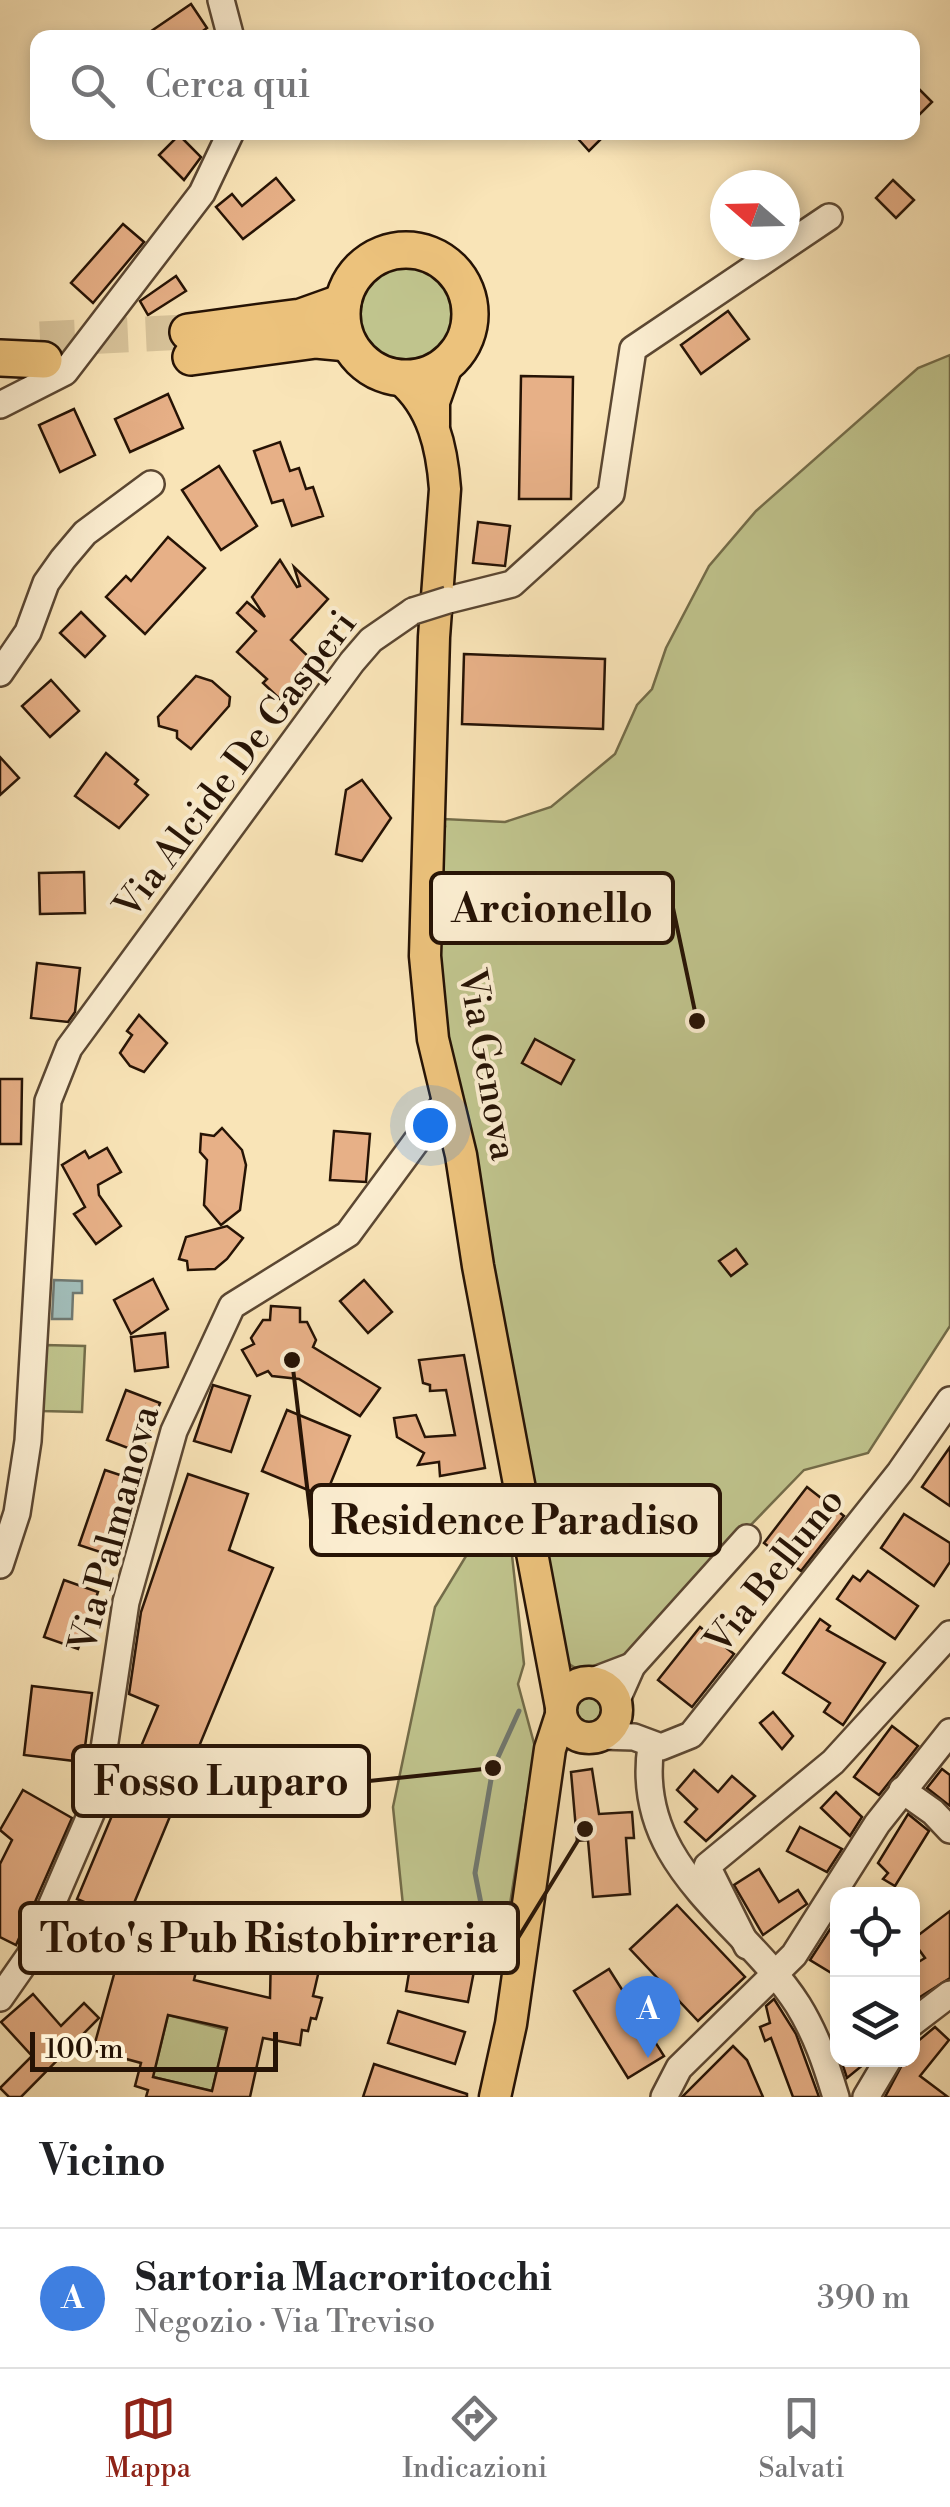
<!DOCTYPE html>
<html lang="it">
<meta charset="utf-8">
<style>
body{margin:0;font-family:"Libre Bodoni",serif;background:#f2f2f2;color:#202124}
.controls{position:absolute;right:30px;bottom:30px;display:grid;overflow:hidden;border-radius:20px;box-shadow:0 5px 15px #0003}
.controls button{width:90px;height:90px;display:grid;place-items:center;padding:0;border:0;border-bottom:2px solid #e0e0e0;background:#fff;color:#202124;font:50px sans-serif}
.compass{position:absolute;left:710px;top:170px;width:90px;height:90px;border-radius:50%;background:#fff;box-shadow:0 5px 15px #0003;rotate:290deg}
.scale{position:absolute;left:30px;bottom:25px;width:248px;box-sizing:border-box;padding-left:10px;border:5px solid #261305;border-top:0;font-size:28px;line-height:35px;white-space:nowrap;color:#261305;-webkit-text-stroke:8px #fbedd0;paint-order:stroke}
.you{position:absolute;left:430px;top:1125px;width:35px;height:35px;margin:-25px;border:8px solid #fff;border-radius:50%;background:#1a73e8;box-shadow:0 0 0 15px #1a73e833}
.badge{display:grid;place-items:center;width:65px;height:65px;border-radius:50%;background:#8f2418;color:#fff;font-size:32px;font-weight:700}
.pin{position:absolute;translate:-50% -82px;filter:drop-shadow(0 2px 5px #0008)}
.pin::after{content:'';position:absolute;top:52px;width:35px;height:30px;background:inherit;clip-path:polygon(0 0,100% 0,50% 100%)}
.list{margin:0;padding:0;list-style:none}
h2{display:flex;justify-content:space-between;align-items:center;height:130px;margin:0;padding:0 40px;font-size:42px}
h2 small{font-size:32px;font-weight:400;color:#757577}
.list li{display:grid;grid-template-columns:65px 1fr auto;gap:30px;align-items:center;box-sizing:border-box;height:140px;padding:0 40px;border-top:2px solid #e0e0e0}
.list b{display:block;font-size:38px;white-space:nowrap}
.list p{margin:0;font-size:32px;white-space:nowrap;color:#757577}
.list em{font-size:32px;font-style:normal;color:#757577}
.icon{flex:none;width:55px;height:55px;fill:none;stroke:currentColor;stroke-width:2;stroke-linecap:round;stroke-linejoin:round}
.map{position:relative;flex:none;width:950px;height:2097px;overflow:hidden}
.search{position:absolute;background:#fff;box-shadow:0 5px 15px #0003;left:30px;right:30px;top:30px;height:110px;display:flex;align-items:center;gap:25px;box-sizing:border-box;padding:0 35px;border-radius:20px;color:#757577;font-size:38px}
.sheet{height:270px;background:#fff}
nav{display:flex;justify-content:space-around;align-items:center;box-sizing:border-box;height:140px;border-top:2px solid #e0e0e0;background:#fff;font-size:28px;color:#757577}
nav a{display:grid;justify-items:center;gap:5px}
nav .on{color:#8f2418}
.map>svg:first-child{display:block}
.green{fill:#c0c48d;stroke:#736c49;stroke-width:2.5}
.water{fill:#a1bcb8;stroke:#707870;stroke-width:2.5}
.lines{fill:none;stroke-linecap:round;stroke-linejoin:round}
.stream{stroke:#707870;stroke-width:5}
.building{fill:#e7b087;stroke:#261305;stroke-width:2.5;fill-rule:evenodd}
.highway-tunnel{stroke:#d9c59c;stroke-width:35;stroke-dasharray:35 18;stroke-linecap:butt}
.minor-casing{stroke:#5b4732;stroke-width:30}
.major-casing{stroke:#261305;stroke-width:35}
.highway-casing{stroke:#261305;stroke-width:40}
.minor{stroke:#fbedd0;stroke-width:25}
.major{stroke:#ecc27c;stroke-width:30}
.highway{stroke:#ecc27c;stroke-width:35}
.minor-bridge-casing{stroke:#5b4732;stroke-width:30;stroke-linecap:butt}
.minor-bridge{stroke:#fbedd0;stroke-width:25}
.labels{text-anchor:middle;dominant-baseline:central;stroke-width:8;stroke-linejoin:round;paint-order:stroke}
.street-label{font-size:38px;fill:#261305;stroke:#fbedd0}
.leader{fill:none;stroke:#261305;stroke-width:4}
.callout-dot{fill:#261305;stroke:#fbedd0;stroke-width:4}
.callout{fill:#fbedd0;stroke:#261305;stroke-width:4}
.callout-label{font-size:40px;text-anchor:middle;font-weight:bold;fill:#261305}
</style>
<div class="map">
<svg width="950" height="2097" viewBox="0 0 950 2097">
<rect width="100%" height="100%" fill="#f9e4b7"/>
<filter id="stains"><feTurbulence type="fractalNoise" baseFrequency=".002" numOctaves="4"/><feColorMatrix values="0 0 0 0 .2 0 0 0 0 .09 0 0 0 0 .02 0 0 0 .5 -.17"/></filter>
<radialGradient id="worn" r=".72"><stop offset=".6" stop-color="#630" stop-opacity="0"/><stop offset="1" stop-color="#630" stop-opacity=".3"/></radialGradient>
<g class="green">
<circle cx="404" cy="315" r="51"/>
<polygon points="950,355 950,1326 868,1453 804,1470 655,1624 636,1651 584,1673 564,1661 447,1065 440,977 442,826 445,826 444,819 505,822 551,807 615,754 637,705 652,689 666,648 709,566 756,511 918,368"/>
<polygon points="44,1345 85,1346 82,1412 42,1411"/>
<polygon points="505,1492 524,1664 518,1684 535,1747 506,1929 495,1943 406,1935 393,1807 435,1607"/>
<circle cx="590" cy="1710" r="19"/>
<polygon points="168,2015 227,2030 212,2091 153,2077"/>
</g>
<polygon class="water" points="54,1280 82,1281 82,1293 73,1293 72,1319 52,1319"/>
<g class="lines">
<polyline class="stream" points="486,1929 475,1873 493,1768 519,1711"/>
</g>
<g class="building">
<polygon points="191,4 207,28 193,38 141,38"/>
<polygon points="912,82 932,102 912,122"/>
<polygon points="572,132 608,132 589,151"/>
<polygon points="179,135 201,157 184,180 159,155"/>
<polygon points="276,178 294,200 243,239 216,207 232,194 242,206"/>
<polygon points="893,180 914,200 896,218 876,198"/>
<polygon points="123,224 144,242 93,303 71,283"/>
<polygon points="176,276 186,291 148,315 140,301"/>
<polygon points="728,311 749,339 701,374 681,345"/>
<polygon points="521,376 573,377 571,499 519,499"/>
<polygon points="168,394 183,428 130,452 115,419"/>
<polygon points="74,409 95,455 60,472 39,425"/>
<polygon points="280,442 290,471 299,468 306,489 313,487 323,516 292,526 283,500 272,503 254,451"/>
<polygon points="219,466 257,526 221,550 182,490"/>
<polygon points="478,522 510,526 505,566 473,563"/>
<polygon points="168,537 205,568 145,634 106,597 126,576 131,581"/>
<polygon points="280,560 297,587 300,586 294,567 328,599 291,640 316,664 282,701 263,683 267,679 237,652 256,631 237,613 247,602 265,617 252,597"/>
<polygon points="81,612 105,636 85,657 60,633"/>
<polygon points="464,654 605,659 603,729 462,724"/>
<polygon points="196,676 212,681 230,697 229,706 191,749 177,738 177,731 159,726 158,717"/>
<polygon points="51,680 79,711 50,737 22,706"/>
<polygon points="106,753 138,780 135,784 148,795 119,828 75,796"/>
<polygon points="0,757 19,778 0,795"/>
<polygon points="362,780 391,818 362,861 336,854 346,790"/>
<polygon points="84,872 85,913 40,914 39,873"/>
<polygon points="37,963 80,968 75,1012 68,1022 31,1018"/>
<polygon points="139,1015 167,1043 144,1072 130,1066 120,1053 132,1035 127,1031"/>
<polygon points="535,1039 574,1060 561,1084 522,1063"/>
<polygon points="0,1079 22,1079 21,1144 0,1144"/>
<polygon points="222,1128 242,1150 246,1165 240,1210 221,1225 204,1205 207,1160 200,1152 201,1134 214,1136"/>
<polygon points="334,1131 370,1134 366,1182 330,1180"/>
<polygon points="107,1148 121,1172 98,1185 99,1195 121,1226 96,1244 74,1214 85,1207 62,1165 85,1151 89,1158"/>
<polygon points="227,1226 243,1238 227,1259 215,1269 188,1270 187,1261 179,1259 186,1237"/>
<polygon points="736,1249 747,1264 731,1276 719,1261"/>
<polygon points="153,1279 168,1309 131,1334 114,1300"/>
<polygon points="364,1280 392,1312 368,1333 340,1301"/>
<polygon points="271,1306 300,1308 300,1322 307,1322 316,1340 313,1347 380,1388 360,1416 299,1379 272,1376 268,1371 257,1376 242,1350 254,1344 251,1338 263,1320 270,1320"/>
<polygon points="165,1333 168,1367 135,1371 131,1337"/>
<polygon points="464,1355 485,1468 440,1476 439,1462 418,1465 424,1453 397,1437 394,1418 416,1415 425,1437 455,1435 446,1390 430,1391 430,1385 423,1383 419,1360"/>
<polygon points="213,1385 250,1396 231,1452 194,1441"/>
<polygon points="126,1390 160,1403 141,1453 107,1440"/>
<polygon points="287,1410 350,1436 325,1497 262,1471"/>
<polygon points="950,1447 950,1506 922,1487"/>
<polygon points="105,1470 138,1481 112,1556 79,1545"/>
<polygon points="188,1474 248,1494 229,1550 273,1568 127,1920 77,1899 158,1706 129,1694 141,1612"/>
<polygon points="807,1487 844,1516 801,1571 764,1543"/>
<polygon points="904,1514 950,1543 950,1562 934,1586 881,1548"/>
<polygon points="868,1571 918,1606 895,1639 837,1599 853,1576 860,1581"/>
<polygon points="64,1580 98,1592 78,1649 44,1637"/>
<polygon points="820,1619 830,1626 827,1630 885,1663 843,1725 824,1712 830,1703 783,1673"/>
<polygon points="700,1627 734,1654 692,1707 658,1680"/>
<polygon points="32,1686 92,1693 83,1762 24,1755"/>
<polygon points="773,1712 793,1736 782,1749 760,1723"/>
<polygon points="892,1726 918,1746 879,1795 854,1777"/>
<polygon points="592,1769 599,1814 632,1812 634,1838 626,1838 630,1894 593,1897 588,1840 577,1841 571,1772"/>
<polygon points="942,1769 950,1775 950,1806 927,1788"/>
<polygon points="694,1770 718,1792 732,1776 755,1796 706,1841 685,1822 697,1809 677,1790"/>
<polygon points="23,1790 72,1818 16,1945 0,1937 0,1864 12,1840 0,1830"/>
<polygon points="836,1792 862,1817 850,1836 821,1808"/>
<polygon points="908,1814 929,1831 895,1886 883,1879 888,1873 878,1863"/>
<polygon points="800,1827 842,1849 827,1872 787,1851"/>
<polygon points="759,1869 779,1902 798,1890 807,1904 763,1935 734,1885"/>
<polygon points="677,1905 745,1977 698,2021 630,1949"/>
<polygon points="950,1911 950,1978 912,2002 912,1966 925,1958 912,1940"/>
<polygon points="838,1917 838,1977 810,1960"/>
<path d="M 308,1945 L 324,1949 L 313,1996 L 322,1998 L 316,2019 L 311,2018 L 308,2031 L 302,2030 L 300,2045 L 263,2038 L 250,2097 L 146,2097 L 148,2090 L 135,2086 L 141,2063 L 93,2050 L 118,1960 L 132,1963 L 150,1956 L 171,1970 L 174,1959 L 197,1967 L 194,1980 L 270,1998 L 271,1952 L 307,1953 ZM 168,2015 L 227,2028 L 212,2091 L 153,2077 Z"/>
<polygon points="412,1955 475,1966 468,2002 406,1991"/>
<polygon points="609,1969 664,2056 628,2078 574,1991"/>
<polygon points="33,1994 61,2026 84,2003 99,2018 21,2097 9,2097 0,2088 32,2056 1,2022"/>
<polygon points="774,1999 796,2034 819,2097 793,2097 771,2038 765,2041 760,2027 770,2023 766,2006"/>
<polygon points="398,2011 465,2032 455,2064 388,2043"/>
<polygon points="935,2027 949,2040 920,2076 948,2097 885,2097 904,2061 912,2060 912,2046"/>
<polygon points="733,2046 747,2060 763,2097 682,2097"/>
<polygon points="841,2060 869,2060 847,2078"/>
<polygon points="374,2064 467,2094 467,2097 363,2097"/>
</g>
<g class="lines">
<polyline class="highway-tunnel" points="40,339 188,332"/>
<defs>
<g id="minor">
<polyline points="221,0 231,38"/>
<polyline points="0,405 65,372 202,193 231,132"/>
<polyline points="448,600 512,584 611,494 633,349 829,217"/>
<polyline points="0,673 28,632 46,583 63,559 85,533 151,484"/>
<polyline points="0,1565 17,1513 28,1441 48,1101 69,1048 352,662 371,640 413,611"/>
<polyline points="590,1682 632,1666"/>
<polyline points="616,1702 632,1666 747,1538"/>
<polyline points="600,1736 634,1737 661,1747 691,1735 900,1472 950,1400"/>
<path d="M 651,1746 C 633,1867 742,1918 798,2005 C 816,2034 826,2064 836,2097"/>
<polyline points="902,1790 933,1812 950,1830"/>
<polyline points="747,1946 707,1866 833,1762 950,1634"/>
<polyline points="0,1998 30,1955 96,1802 126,1602 174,1431 232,1306 348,1234 446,1101"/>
<polyline points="912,2023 950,1994"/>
<polyline points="664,2097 679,2068 794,1955 877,1824 950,1732"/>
<polyline points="866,2097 888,2060"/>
</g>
<g id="major">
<path d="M 400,379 C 433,406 442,448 445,489 L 434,637 L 425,956 L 433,1039 L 461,1155 L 478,1266 L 561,1707"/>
<polyline points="434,425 434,402 447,365"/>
<circle cx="589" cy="1710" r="28"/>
<polyline points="495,2097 511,2024 550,1749 561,1715"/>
</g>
<g id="highway">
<circle cx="406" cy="314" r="64"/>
<polyline points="188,332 301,317 343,302"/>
<polyline points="191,357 316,340 348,343"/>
<polyline points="0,358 44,360"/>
</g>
</defs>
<use href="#minor" class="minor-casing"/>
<use href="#major" class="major-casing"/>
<use href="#highway" class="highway-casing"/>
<use href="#minor" class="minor"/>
<use href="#major" class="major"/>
<use href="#highway" class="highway"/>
<defs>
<polyline id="minor-bridge" points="413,611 448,600"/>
</defs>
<use href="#minor-bridge" class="minor-bridge-casing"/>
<use href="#minor-bridge" class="minor-bridge"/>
</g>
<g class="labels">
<g class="street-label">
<text transform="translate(236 765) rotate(-53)">Via Alcide De Gasperi</text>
<text transform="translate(487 1065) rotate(80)">Via Genova</text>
<text transform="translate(115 1529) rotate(-75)">Via Palmanova</text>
<text transform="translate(775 1571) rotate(-52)">Via Belluno</text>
</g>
</g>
<path class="leader" d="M697 1021L673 908M292 1360L311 1520M493 1768L369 1781M585 1829L518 1938"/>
<g class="callout-dot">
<circle cx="697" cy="1021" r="10"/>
<circle cx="292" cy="1360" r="10"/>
<circle cx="493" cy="1768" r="10"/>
<circle cx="585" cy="1829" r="10"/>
</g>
<g class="callout">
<rect x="431" y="873" width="242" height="70" rx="10"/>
<rect x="311" y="1485" width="409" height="70" rx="10"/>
<rect x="73" y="1746" width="296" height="70" rx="10"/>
<rect x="20" y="1903" width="498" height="70" rx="10"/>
</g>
<g class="callout-label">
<text x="552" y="922">Arcionello</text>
<text x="515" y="1534">Residence Paradiso</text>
<text x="221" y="1795">Fosso Luparo</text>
<text x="269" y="1952">Toto's Pub Ristobirreria</text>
</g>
<rect width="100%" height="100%" filter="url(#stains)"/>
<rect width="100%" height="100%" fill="url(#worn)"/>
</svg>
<div class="controls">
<button><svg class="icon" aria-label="locate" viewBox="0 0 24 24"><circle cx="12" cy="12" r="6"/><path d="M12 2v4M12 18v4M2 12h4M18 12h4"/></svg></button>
<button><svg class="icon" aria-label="layers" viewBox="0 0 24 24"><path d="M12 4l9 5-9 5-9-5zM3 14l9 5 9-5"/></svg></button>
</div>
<svg class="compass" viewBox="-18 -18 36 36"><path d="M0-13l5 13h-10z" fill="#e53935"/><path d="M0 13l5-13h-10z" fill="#757577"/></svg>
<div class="scale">100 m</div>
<div class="you"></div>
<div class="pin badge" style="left:648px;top:2058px;background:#3f7fe0">A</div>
<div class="search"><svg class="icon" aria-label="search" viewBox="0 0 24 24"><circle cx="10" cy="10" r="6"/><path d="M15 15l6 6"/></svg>Cerca qui</div>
</div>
<section class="sheet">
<h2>Vicino<small></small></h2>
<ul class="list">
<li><span class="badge" style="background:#3f7fe0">A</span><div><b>Sartoria Macroritocchi</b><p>Negozio · Via Treviso</p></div><em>390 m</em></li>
</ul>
</section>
<nav>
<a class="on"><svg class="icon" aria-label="map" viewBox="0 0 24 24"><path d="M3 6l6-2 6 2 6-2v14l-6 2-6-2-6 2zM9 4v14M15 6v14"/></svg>Mappa</a>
<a><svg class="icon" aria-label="directions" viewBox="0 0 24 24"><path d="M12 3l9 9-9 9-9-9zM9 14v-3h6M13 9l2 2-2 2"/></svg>Indicazioni</a>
<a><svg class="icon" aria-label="saved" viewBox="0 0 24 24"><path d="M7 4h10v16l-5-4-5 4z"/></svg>Salvati</a>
</nav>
